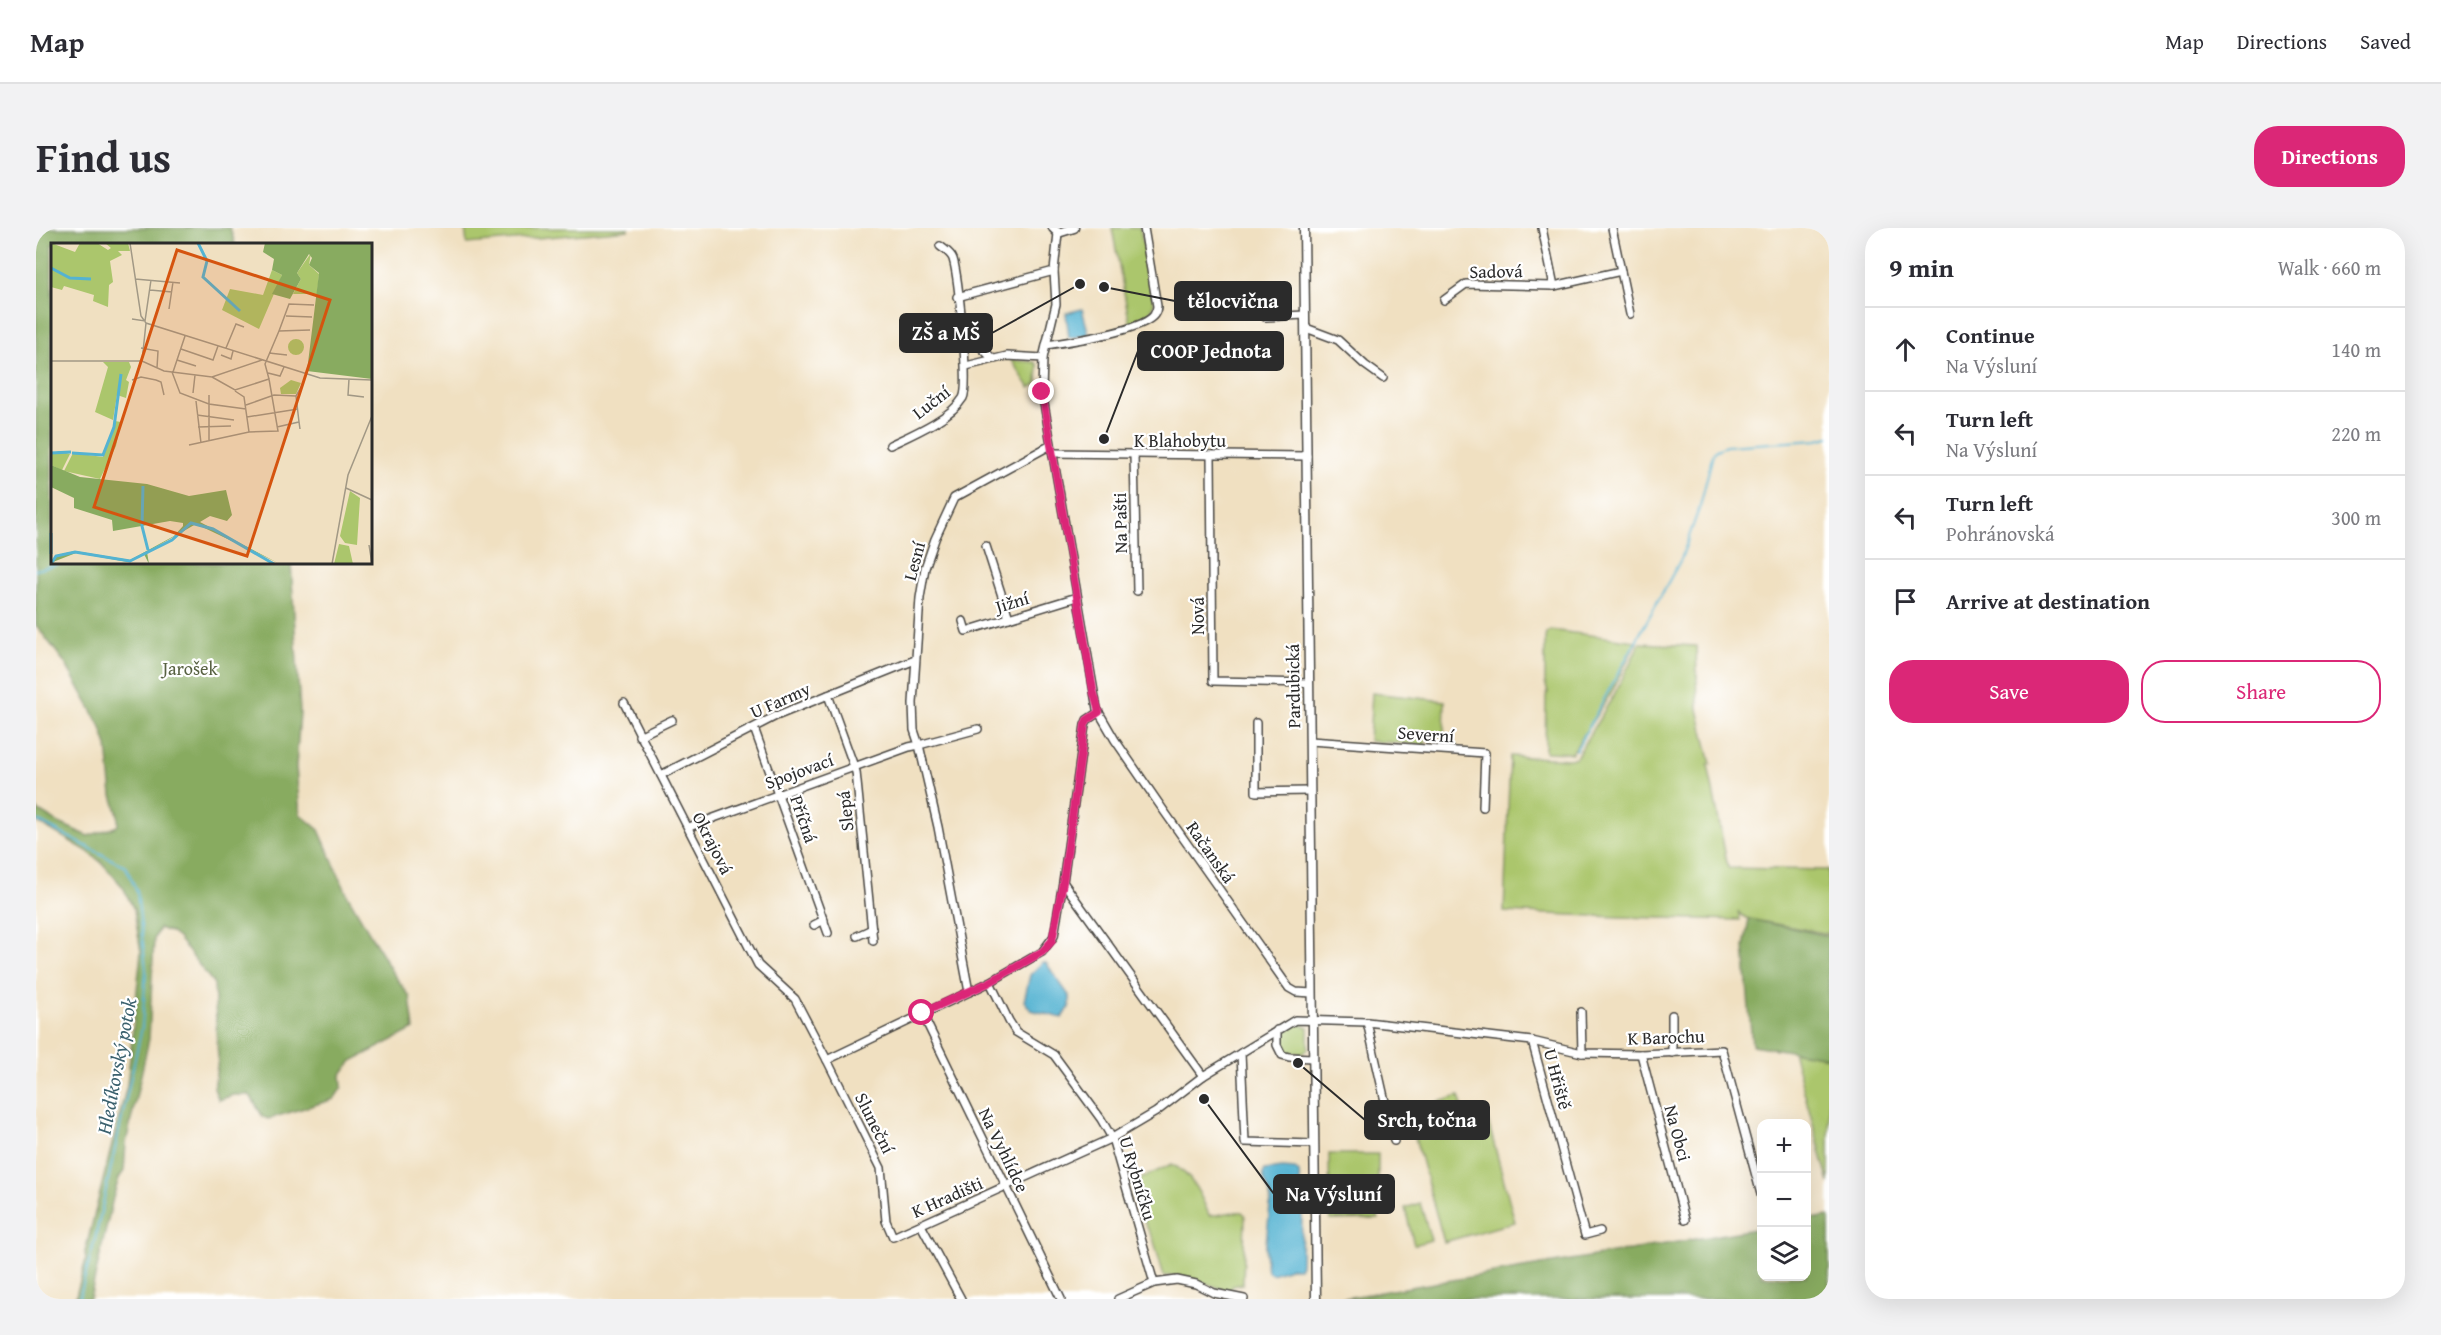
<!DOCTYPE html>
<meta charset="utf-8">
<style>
body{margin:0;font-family:"Gentium Book Plus",serif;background:#f2f2f3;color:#2b2b33}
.controls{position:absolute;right:18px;bottom:18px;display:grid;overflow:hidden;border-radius:12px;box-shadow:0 6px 24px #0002}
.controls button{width:54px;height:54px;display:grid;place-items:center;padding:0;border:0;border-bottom:2px solid #e1e1e2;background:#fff;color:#2b2b33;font:30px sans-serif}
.stop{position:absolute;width:18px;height:18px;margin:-14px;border:4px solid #db2777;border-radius:50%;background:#fff}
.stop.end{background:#db2777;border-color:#fff;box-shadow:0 2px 6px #0008}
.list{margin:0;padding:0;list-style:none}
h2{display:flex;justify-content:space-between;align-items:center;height:78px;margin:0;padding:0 24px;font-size:26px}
h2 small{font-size:20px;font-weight:400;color:#7c7c81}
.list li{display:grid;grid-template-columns:39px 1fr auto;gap:18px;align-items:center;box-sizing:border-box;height:84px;padding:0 24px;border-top:2px solid #e1e1e2}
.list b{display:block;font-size:22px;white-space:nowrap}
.list p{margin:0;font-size:20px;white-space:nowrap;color:#7c7c81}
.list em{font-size:20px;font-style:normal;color:#7c7c81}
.actions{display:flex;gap:12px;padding:18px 24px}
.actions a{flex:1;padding:14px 0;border:2px solid #db2777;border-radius:24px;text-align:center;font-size:21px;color:#db2777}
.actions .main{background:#db2777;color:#fff}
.icon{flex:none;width:33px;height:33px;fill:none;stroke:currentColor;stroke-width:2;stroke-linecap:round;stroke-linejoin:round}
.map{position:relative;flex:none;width:1793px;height:1071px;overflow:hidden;border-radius:24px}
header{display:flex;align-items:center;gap:36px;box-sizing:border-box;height:84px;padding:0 30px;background:#fff;border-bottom:2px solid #e1e1e2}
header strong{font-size:28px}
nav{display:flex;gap:33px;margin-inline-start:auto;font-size:21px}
.intro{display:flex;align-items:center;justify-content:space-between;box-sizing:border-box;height:144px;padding:0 36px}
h1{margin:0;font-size:42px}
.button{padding:15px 27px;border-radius:24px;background:#db2777;color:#fff;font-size:21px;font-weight:700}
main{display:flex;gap:36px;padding:0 36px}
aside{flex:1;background:#fff;border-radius:24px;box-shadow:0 6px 24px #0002}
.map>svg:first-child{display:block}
.green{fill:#abc66c;stroke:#6b784c;stroke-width:1.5}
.forest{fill:#88ab60;stroke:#5a6b46;stroke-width:1.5}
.water{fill:#54b3d2;stroke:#406f7e;stroke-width:1.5}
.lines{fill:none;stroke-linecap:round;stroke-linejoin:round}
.stream{stroke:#54b3d2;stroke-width:2}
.minor-casing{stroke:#494642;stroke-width:10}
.tertiary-casing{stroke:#494642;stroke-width:11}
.minor{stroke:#fff;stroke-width:7}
.tertiary{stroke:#fff;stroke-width:8}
.route{stroke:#db2777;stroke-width:8}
.labels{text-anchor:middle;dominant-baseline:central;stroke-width:4.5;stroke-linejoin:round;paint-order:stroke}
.street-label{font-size:18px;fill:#2b2b2b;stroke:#fff}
.park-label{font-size:18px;fill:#586142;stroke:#fff}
.water-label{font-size:20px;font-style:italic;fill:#3b616e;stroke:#fff}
.inset-river{fill:none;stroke:#54b3d2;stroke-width:3}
.inset-road{fill:none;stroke:#a19885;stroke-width:1.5}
.view{fill:#d5540f;fill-opacity:0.15;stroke:#d5540f;stroke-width:3}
.inset-edge{fill:none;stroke:#2b2b2b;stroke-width:3}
.leader{fill:none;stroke:#2b2b2b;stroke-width:2}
.callout-dot{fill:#2b2b2b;stroke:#fff;stroke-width:2}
.callout{fill:#2b2b2b;stroke:#2b2b2b;stroke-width:2}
.callout-label{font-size:20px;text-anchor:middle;font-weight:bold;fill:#fff}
</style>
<header>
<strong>Map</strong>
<nav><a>Map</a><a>Directions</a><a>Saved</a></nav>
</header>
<div class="intro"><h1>Find us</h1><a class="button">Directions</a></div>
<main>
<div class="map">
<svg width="1793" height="1071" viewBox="0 0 1793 1071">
<rect width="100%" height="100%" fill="#fff"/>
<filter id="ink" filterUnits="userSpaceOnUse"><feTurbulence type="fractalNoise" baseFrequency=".0167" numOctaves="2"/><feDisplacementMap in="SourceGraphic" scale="12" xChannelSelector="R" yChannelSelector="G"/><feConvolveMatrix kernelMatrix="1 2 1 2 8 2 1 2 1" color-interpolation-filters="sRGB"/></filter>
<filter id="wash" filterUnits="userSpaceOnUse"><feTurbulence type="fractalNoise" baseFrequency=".008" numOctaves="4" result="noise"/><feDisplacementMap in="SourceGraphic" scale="24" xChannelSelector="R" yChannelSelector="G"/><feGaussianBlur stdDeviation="1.35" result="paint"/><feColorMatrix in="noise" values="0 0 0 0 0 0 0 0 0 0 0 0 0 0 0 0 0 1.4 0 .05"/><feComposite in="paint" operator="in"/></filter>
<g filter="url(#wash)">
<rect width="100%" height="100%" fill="#f0e0c1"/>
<g class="green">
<polygon points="429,0 592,0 592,2 431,16"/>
<polygon points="1076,0 1104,0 1118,75 1114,87 1094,97"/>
<polygon points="975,132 999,134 1002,138 1001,156 994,160"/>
<polygon points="1514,402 1601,413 1575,465 1536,525 1509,524 1510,468 1512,464 1509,455 1509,410 1510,405"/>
<polygon points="1604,415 1660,418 1662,481 1675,536 1672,537 1692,640 1793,642 1793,706 1713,691 1705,687 1702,683 1704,692 1582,689 1468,684 1474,528 1534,531 1540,529 1578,467"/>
<polygon points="1336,465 1409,473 1408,508 1390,507 1389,517 1333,513"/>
<polygon points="1264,796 1272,799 1272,821 1266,825 1253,825 1245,818 1245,806 1256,798"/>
<polygon points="1757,823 1793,829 1793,955"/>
<polygon points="1423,868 1427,881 1395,889 1392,877"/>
<polygon points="1450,886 1479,994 1408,1014 1378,906"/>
<polygon points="1293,926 1342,926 1342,991 1294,992"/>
<path d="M 1136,936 C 1156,947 1165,967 1173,987 C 1183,989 1194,982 1206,984 L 1209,987 L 1207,1056 L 1197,1058 L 1193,1063 C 1166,1056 1158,1046 1128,1048 L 1117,1010 L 1110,998 L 1096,955 Z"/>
<polygon points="1384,975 1395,1012 1378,1017 1369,980"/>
</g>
<g class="forest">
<polygon points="0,0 194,0 199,16 16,16 16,334 255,335 264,484 260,539 264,586 283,602 312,668 356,744 374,769 378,801 316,833 305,847 306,859 298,871 232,891 227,889 214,867 197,867 183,872 178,861 182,831 178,756 142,710 134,704 123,700 118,711 113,811 90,915 88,943 83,950 77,970 54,1071 39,1071 50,1032 49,1024 91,857 105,724 98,682 87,659 66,635 51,623 0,593 0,581 21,594 52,608 79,599 82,597 82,587 76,567 71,518 64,497 29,435 0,397"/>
<polygon points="1713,691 1793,708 1793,829 1716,817 1708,719"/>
<polygon points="1793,988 1793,1071 1303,1071 1725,1000 1726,1048 1770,1048 1771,992"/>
</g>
<g class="water">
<polygon points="1046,81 1053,107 1033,110 1030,85"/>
<polygon points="1007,734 1010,735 1034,769 1034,779 1026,790 995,782 988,773 994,747"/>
<path d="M 1247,940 L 1259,941 L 1263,944 L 1266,986 L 1265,1036 L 1263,1040 L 1253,1040 L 1236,1046 L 1231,1043 C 1226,1018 1235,993 1234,967 C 1233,959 1227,953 1227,945 L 1229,942 Z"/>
</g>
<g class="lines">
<g class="stream">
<polyline points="0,342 30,334"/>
<polyline points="1540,522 1645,331 1664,278 1677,226 1680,222 1690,218 1781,212 1793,209"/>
<polyline points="0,592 90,639 101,664 110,742 106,799 59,1011 43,1071"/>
</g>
</g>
</g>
<g filter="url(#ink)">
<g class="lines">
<defs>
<g id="minor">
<polyline points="1506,0 1518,58"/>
<polyline points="1576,0 1594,86"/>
<polyline points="1022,5 1018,43 1020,76 1007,130 1006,164 1061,481 1079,512 1128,583 1253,760 1260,764 1276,765"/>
<polyline points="921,69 1018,43"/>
<polyline points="1408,72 1430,56 1518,58 1585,43"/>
<polyline points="1229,89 1269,87"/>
<polyline points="1270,100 1302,112 1329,137 1347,150"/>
<polyline points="926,101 957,131"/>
<path d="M 1010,117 C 1031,114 1106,103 1118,87 C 1120,84 1121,82 1121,78 L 1108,0"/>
<polyline points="930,138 971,128 1007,130"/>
<path d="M 854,217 C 875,207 915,190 927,170 C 934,158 922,47 917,31 C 915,25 909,22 904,18"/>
<polyline points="1017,225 1271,228"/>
<polyline points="1098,227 1101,363"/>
<polyline points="1175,227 1177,453 1273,455"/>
<polyline points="950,318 973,390"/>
<polyline points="927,393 930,403 1041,369"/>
<polyline points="792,467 820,544 837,713"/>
<polyline points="588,475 722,737 759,771 791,832 845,940 850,993 857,1009 1076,910 1120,884 1167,848"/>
<polyline points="1063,484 1051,492 1049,497 1027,654 1167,848 1259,792 1331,794 1496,813 1549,1007 1564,1003"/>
<polyline points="1220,495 1220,564 1274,563"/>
<polyline points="718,500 792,705"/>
<polyline points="603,508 636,492"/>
<polyline points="1274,513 1449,525 1447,579"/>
<polyline points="625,547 740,488 879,432"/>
<polyline points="653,599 873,519 883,517 878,502 877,475 884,370 889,340 899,311 918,270 1015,217"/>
<polyline points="778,697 788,692"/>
<polyline points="821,708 836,701"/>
<polyline points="954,754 973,793 980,804 1018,827 1065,891 1076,910 1118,1055"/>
<polyline points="933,764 902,599 883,517 942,501"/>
<polyline points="1545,784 1546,825"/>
<polyline points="886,785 1025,1071"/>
<polyline points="1636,787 1636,825"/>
<polyline points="1331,794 1358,913"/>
<polyline points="1241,802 1241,817 1246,827 1253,829 1277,830"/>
<polyline points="1496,813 1546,825 1605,826 1686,822 1726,970"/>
<polyline points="1205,825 1209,914 1278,916"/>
<polyline points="1605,826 1649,992"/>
<polyline points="791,832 954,754 1006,724 1018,708 1027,654"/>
<polyline points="885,997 925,1071"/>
<polyline points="1082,1071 1118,1055 1141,1052 1160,1056 1178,1065 1208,1071"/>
</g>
<g id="tertiary">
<polyline points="1017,0 1022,5 1038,0"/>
<polyline points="1268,0 1280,1071"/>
</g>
</defs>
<use href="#minor" class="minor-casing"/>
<use href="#tertiary" class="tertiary-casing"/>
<use href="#minor" class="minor"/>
<use href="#tertiary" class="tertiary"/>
</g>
</g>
<g class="lines" filter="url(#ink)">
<polyline class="route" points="886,785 954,754 1006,724 1016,713 1027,654 1049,497 1051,492 1063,484 1057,462 1006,164"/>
</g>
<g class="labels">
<g class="street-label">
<text transform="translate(1460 43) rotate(-1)">Sadová</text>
<text transform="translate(895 174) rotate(-38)">Luční</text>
<text x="1144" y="212">K Blahobytu</text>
<text transform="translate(1084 295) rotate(-91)">Na Pašti</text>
<text transform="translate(878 333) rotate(-75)">Lesní</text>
<text transform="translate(976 374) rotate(-17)">Jižní</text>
<text transform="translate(1161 388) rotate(-90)">Nová</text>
<text transform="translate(1257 458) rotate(-91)">Pardubická</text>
<text transform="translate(744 472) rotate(-24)">U Farmy</text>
<text transform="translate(1390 506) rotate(4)">Severní</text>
<text transform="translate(763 543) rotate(-20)">Spojovací</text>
<text transform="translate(809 583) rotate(-96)">Slepá</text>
<text transform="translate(768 591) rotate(71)">Příčná</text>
<text transform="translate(677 615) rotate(63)">Okrajová</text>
<text transform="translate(1175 624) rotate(55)">Račanská</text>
<text transform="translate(1630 809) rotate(-2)">K Barochu</text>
<text transform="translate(1522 851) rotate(75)">U Hřiště</text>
<text transform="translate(839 895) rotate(63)">Sluneční</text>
<text transform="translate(1642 905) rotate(75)">Na Obci</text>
<text transform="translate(968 922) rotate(64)">Na Vyhlídce</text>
<text transform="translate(1102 950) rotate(73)">U Rybníčku</text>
<text transform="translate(911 969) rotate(-24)">K Hradišti</text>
</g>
<g class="park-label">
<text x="154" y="440">Jarošek</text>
</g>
<g class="water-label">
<text transform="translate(80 838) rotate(-79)">Hledíkovský potok</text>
</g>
</g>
<g transform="translate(15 15)">
<rect width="321" height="321" fill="#f0e0c1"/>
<path d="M 0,0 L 24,9 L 29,0 L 46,0 L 57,7 L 60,5 L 54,0 L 77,0 L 79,8 L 67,8 L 71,12 L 59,18 L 62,39 L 58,42 L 57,64 L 42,58 L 43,52 L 13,43 L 11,47 L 0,44 L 0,26 L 12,31 L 0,24 ZM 260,10 L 258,22 L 268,31 L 266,51 L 242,51 L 250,36 L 246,30 ZM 221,27 L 231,32 L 208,86 L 171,67 L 179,46 L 212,52 ZM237 104a8 8 0 1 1 16 0a8 8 0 1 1-16 0ZM 52,119 L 78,119 L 80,124 L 75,137 L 78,139 L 75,155 L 66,152 L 62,177 L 44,169 L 57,124 ZM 240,137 L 250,140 L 245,151 L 230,151 L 229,145 ZM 64,178 L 70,179 L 65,203 L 49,236 L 13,228 L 22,210 L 52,214 ZM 8,208 L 19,211 L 11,227 L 0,222 L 0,211 ZM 299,248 L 309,255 L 306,302 L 294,300 L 289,293 ZM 288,301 L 298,303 L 302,321 L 283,321 Z" fill="#abc66c"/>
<path d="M 214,0 L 321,0 L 321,136 L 256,128 L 268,30 L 258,22 L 261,15 L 258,11 L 246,30 L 250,36 L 239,56 L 221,51 L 231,32 L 221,27 L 223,16 L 212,9 ZM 0,222 L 29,234 L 96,241 L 138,253 L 175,247 L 181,272 L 176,278 L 159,273 L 149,279 L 227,320 L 145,281 L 96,309 L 98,321 L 93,311 L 77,319 L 25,310 L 2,319 L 6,312 L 24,308 L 79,317 L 123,293 L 132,283 L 132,280 L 119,278 L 62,288 L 61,277 L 23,265 L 23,255 L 0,244 Z" fill="#88ab60"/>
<path class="inset-river" d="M 147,0 L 156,18 L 152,34 L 189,68M 0,25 L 19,35 L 40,36M 0,210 L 20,209M 21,210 L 52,212 L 63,184 L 70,131M 92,243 L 91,283 L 97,307M 0,290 L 0,311M 0,321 L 5,313 L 24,309 L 79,318 L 121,297 L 140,280 L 162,286 L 223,321"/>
<path class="inset-road" d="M 79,0 L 90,73 L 95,80 L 269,135 L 321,137M 84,36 L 129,40M 99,47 L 121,49M 118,66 L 122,39M 235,73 L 261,74M 81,76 L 94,78 L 100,37M 228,88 L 238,61 L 263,62M 90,105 L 107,108 L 106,125M 175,105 L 185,81 L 193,84M 130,106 L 162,117 L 167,103M 218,110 L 236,112M 170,112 L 180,116 L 182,108M 126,117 L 145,123M 0,118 L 91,118 L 113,128 L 161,134 L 211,117M 91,118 L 95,80M 121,129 L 129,150 L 158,161 L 158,198M 122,129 L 134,93M 217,130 L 229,133 L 233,124M 161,134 L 184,147 L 218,136 L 214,121 L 228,88 L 259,87M 298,136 L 297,152 L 313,154M 81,137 L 90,134 L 105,137M 105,137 L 110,139 L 113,152M 184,148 L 193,154 L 198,189M 142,150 L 144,132M 158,152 L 158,161 L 195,166M 145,158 L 150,200M 195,162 L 223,152 L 245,153M 146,172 L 183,177M 196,174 L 247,166M 248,179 L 245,153 L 252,141M 147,184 L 180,183M 226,184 L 248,179 L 249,186M 138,202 L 198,189 L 227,188 L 218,136M 295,245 L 321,257M 318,302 L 321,321M 281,321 L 297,232 L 321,173"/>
<path class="view" d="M 126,7 L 279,57 L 196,313 L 43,264 Z"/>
<rect width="321" height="321" class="inset-edge"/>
</g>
<path class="leader" d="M1068 59L1139 73M1044 56L956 105M1068 211L1102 123M1262 835L1329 892M1168 871L1238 966"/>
<g class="callout-dot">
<circle cx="1068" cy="59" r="6"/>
<circle cx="1044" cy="56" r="6"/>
<circle cx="1068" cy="211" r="6"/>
<circle cx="1262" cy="835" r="6"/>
<circle cx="1168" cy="871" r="6"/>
</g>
<g class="callout">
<rect x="1139" y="54" width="116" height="38" rx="6"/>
<rect x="864" y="86" width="92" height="38" rx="6"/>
<rect x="1102" y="104" width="145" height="38" rx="6"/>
<rect x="1329" y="873" width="124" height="38" rx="6"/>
<rect x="1238" y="947" width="120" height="38" rx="6"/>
</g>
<g class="callout-label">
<text x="1197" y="80">tělocvična</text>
<text x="910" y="112">ZŠ a MŠ</text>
<text x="1175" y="130">COOP Jednota</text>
<text x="1391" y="899">Srch, točna</text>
<text x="1298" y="973">Na Výsluní</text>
</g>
</svg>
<div class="controls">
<button>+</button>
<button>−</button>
<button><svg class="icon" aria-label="layers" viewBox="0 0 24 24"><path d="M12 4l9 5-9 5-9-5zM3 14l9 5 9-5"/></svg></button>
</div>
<div class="stop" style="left:886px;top:785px"></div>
<div class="stop end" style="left:1006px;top:164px"></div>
</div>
<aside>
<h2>9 min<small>Walk · 660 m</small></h2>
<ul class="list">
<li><svg class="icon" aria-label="ahead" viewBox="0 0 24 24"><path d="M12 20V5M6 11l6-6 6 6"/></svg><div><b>Continue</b><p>Na Výsluní</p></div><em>140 m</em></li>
<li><svg class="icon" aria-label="left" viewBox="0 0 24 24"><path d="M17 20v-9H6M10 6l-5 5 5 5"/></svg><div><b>Turn left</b><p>Na Výsluní</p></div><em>220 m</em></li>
<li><svg class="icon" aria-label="left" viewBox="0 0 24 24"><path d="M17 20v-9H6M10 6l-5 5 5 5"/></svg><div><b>Turn left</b><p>Pohránovská</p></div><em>300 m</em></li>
<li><svg class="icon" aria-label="arrive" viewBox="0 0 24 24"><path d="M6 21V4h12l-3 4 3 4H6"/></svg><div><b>Arrive at destination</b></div></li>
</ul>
<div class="actions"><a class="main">Save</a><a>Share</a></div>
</aside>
</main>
